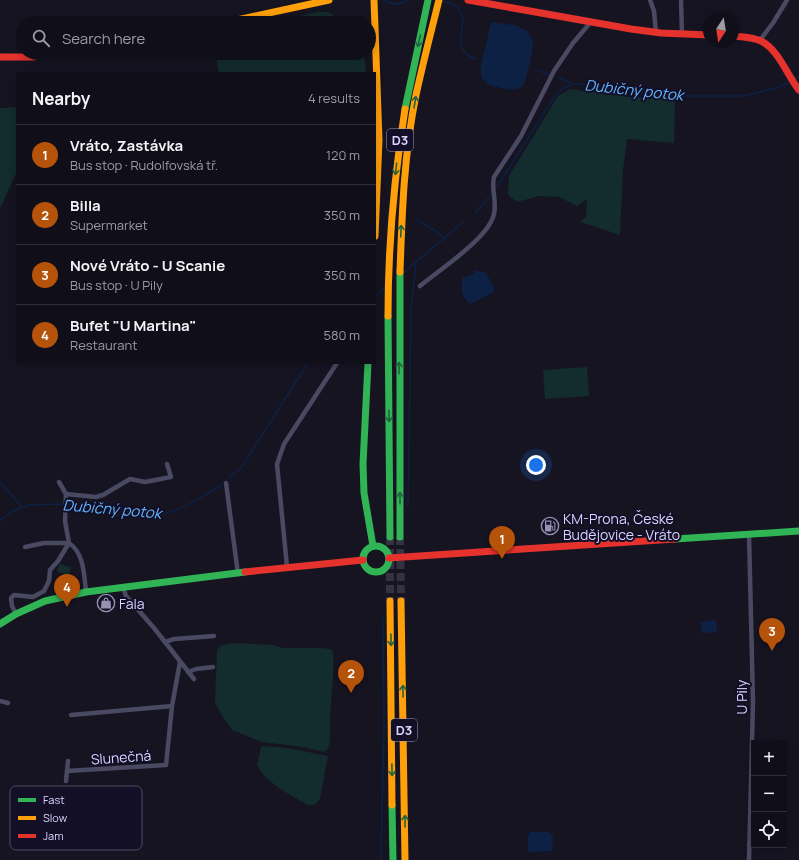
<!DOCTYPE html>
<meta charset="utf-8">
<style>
body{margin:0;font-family:Manrope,sans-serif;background:#191822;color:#f1f3f6}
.controls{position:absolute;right:12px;bottom:12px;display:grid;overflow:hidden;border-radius:0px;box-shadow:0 2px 10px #0003}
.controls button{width:36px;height:36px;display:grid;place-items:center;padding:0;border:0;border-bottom:1px solid #302f38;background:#100f19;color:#f1f3f6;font:20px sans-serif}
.compass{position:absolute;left:703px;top:12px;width:36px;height:36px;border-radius:50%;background:#100f19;box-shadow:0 2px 10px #0003;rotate:192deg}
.you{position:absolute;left:536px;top:465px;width:14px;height:14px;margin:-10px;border:3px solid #fff;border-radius:50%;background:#1a73e8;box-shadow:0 0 0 6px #1a73e833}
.badge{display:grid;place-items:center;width:26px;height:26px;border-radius:50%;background:#b45309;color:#fff;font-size:13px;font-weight:700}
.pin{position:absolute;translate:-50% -33px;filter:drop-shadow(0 1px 2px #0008)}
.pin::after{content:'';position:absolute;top:21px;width:14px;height:12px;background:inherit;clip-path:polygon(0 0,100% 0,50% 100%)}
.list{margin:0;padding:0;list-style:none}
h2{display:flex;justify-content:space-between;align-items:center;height:52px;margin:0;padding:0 16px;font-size:17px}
h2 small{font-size:13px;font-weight:400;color:#9c9ca2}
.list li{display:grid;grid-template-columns:26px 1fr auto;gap:12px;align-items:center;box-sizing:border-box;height:60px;padding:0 16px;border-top:1px solid #302f38}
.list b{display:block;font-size:15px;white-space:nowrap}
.list p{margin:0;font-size:13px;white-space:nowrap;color:#9c9ca2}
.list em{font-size:13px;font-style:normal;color:#9c9ca2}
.icon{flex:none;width:22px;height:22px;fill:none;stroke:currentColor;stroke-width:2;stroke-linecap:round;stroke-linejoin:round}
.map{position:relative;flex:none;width:799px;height:860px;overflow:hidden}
.search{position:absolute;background:#100f19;box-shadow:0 2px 10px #0003;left:16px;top:16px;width:360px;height:44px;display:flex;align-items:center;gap:10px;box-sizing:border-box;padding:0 14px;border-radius:22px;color:#9c9ca2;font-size:15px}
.panel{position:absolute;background:#100f19;box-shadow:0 2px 10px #0003;left:16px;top:72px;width:360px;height:292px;border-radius:0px}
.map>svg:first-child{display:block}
.green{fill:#132c2d}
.water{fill:#0d2144}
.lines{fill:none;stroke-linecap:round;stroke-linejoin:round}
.stream{stroke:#0d2144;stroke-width:1.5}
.highway-tunnel{stroke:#333142;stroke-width:8;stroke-dasharray:8 4;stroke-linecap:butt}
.street{stroke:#4a4962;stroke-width:4.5}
.fast{stroke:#30b455;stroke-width:7}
.slow{stroke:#ff9f0a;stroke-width:7}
.jam{stroke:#e5322d;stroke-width:7}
.oneway{stroke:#22623e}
.labels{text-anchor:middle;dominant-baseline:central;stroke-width:4;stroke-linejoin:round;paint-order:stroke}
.shield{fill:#130f26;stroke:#9e99be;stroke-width:1}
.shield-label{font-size:13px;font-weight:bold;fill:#d9d4ff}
.poi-label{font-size:14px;fill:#d9d4ff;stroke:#130f26;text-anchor:start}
.street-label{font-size:14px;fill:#d9d4ff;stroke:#130f26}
.water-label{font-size:15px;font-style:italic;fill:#62b6ff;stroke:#130f26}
.key{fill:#130f26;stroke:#4e4a67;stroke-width:1}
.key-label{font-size:11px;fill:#d9d4ff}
</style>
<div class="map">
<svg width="799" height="860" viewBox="0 0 799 860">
<rect width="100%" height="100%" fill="#161421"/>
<g class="green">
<polygon points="317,12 328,12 346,23 269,23"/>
<polygon points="215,53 364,53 366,73 219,73"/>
<polygon points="570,89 630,97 675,99 674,143 627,139 623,170 620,235 580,222 586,217 587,199 577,206 559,197 539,196 517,202 508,195 509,176 558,96"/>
<polygon points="17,107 17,171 0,209 0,108"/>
<polygon points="587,367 589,396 545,399 543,370"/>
<polygon points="59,564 71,567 69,575 57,572"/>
<path d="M 238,643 L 274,645 L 283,648 L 320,648 L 330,649 L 333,651 C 335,675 330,699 330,723 C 329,730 331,738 329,745 C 328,749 326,750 324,752 L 303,747 L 262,742 L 232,730 L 219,711 L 215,702 L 217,650 C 220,643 231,644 238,643 Z"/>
<path d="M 264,746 L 288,748 L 328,756 L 320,798 C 317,804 314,806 308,805 C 289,794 267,784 257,765 L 261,747 Z"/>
</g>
<g class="water">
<path d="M 491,22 C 502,24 518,24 527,31 C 530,34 533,40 533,45 C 532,52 527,82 522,86 C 516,92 505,89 498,87 C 490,86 485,84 481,76 L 481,66 Z"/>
<path d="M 475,270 L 486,273 L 494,288 L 494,292 L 470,304 C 461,296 460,289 463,277 L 475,274 Z"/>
<polygon points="716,620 717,632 702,633 701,622"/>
<polygon points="530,832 549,832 553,836 552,851 528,852 528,836"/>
</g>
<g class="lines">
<g class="stream">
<path d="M 384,0 C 395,6 398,4 409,0"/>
<path d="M 441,1 C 487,9 440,48 476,59"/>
<polyline points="537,70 550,75"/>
<polyline points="559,78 572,83"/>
<polyline points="794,79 799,77"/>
<path d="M 497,187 L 555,96 C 563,88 567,83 579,84 L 664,96 L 743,96 L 776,88 L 789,82"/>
<polyline points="475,213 491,195"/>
<polyline points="417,220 439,233 444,239"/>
<polyline points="402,274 463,222"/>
<polyline points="375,297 384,289"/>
<polyline points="229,478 241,468 308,363"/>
<polyline points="0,482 22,507"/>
<polyline points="408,506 411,307 416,263"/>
<path d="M 0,521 L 11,512 L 29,505 L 63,504 L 155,515 C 182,512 199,498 222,485"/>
<polyline points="381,860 384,728 383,618"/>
</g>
<g class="highway-tunnel">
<polyline points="390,537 390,601"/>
<polyline points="400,537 401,601"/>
</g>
<g class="street">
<polyline points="650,0 654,11 656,33"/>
<polyline points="681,0 682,34"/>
<polyline points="760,40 773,23 787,0"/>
<path d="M 420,286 C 439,270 489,238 494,214 C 497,201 491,189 494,177 L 521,136 L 554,71 L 573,43 L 590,23"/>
<path d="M 59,482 L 66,494 L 65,521 L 69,543 C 84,553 84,574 86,592"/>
<polyline points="226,483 238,574"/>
<polyline points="66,494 96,497 103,495 130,479 145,482 171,477 167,464"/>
<polyline points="749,534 753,702 749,860"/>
<polyline points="25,547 44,543 69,543"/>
<polyline points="287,567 277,464 284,444 337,363"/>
<polyline points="123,587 126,596 154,628 194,679"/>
<polyline points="16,614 12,606 11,598 14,595 33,597 44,591 49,581 50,570 58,561 69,543"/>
<polyline points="165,642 174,639 214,636"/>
<polyline points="188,672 196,669 213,667"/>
<polyline points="0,701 8,703"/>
<polyline points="71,715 172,706"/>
<polyline points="67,771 166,765 172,706 180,662"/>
<polyline points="66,781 68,761"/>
</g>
<g class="fast">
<polyline points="405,109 428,0"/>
<polyline points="400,272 400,537"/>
<polyline points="388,316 390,537"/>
<polyline points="368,363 363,464 364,493 373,546"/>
<polyline points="675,539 799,531"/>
<circle cx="376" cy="559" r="13"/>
<polyline points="0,624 16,614 45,601 86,592 245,572"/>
<polyline points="392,805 393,860"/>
</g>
<g class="slow">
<polyline points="374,0 379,140 375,236"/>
<polyline points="223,23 329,0"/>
<path d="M 400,272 C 402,213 404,153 416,95 C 423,63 431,32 439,0"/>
<path d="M 388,316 C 388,247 394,178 405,109"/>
<polyline points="390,601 392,805"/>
<polyline points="401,601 405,860"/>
</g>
<g class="jam">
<polyline points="468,0 631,29 661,33 709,35"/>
<path d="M 733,36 C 742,37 752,37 761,41 C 779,50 787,75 799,90"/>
<polyline points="0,57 32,57 64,53"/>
<polyline points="389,558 675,539"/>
<polyline points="245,572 363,560"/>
</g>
</g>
<defs><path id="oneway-shaft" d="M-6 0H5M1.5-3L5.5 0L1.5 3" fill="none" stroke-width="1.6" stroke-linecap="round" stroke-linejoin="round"/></defs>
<g class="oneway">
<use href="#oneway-shaft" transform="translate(419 41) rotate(103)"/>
<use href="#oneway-shaft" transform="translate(415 102) rotate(-81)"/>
<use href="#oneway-shaft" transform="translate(396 169) rotate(96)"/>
<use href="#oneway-shaft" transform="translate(401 231) rotate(-87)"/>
<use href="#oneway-shaft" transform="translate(399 368) rotate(-90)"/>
<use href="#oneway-shaft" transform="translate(389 416) rotate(89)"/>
<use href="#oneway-shaft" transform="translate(400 498) rotate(-90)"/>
<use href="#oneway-shaft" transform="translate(391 640) rotate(89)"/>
<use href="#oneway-shaft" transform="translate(403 691) rotate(-91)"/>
<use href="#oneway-shaft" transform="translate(392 770) rotate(89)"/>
<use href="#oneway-shaft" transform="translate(405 821) rotate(-90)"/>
</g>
<defs>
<symbol id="fuel-ring" viewBox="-11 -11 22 22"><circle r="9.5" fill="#130f26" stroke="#9591b1" stroke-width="1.5"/><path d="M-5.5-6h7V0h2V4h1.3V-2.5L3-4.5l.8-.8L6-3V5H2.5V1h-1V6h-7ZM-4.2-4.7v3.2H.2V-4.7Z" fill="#9591b1"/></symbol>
<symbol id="shop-ring" viewBox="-11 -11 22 22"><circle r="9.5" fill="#130f26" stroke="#9591b1" stroke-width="1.5"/><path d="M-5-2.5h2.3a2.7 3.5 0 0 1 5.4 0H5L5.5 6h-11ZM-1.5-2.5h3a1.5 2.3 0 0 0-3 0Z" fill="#9591b1"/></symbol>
</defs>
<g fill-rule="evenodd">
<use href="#fuel-ring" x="540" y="516" width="20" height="20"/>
<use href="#shop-ring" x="96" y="593" width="20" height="20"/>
</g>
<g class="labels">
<g class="shield">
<rect x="387" y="129" width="26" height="22" rx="3"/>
<rect x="391" y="719" width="26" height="22" rx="3"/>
</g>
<g class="shield-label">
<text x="400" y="140">D3</text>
<text x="404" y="730">D3</text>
</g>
<g class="poi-label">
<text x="563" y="518">KM-Prona, České<tspan x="563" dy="16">Budějovice - Vráto</tspan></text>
<text x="119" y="603">Fala</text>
</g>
<g class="street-label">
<text transform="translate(741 697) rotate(-90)">U Pily</text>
<text transform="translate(121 757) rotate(-4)">Slunečná</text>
</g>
<g class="water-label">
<text transform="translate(634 90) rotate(6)">Dubičný potok</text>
<text transform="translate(112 509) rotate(5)">Dubičný potok</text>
</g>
</g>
<rect x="10" y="786" width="132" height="64" rx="6" class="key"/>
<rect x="18" y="798" width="18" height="4" fill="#30b455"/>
<rect x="18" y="816" width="18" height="4" fill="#ff9f0a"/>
<rect x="18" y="834" width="18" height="4" fill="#e5322d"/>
<g class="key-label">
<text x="43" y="804">Fast</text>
<text x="43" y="822">Slow</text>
<text x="43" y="840">Jam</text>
</g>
</svg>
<div class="controls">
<button>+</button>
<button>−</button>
<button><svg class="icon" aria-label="locate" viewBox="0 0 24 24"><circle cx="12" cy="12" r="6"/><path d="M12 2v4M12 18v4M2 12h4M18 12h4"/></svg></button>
</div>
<svg class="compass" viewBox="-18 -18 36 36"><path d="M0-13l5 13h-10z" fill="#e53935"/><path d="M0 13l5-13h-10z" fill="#9c9ca2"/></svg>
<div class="you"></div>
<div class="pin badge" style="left:502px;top:559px">1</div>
<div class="pin badge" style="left:351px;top:693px">2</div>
<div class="pin badge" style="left:772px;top:651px">3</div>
<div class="pin badge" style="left:67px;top:607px">4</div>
<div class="search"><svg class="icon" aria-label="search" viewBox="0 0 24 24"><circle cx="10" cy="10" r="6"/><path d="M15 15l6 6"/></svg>Search here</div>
<section class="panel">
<h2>Nearby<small>4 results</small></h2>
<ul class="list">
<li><span class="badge">1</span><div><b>Vráto, Zastávka</b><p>Bus stop · Rudolfovská tř.</p></div><em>120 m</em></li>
<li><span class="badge">2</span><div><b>Billa</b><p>Supermarket</p></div><em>350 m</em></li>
<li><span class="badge">3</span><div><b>Nové Vráto - U Scanie</b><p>Bus stop · U Pily</p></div><em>350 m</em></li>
<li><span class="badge">4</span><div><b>Bufet &quot;U Martina&quot;</b><p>Restaurant</p></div><em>580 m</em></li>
</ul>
</section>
</div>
